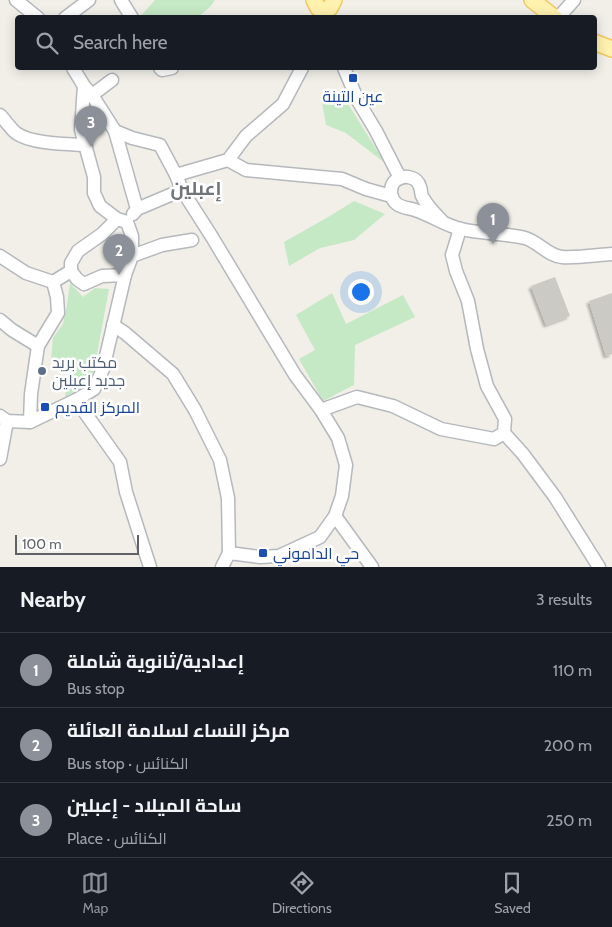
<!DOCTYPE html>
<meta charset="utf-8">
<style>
body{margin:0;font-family:Cabin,Cairo,sans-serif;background:#20242c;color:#f1f3f6}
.scale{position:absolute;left:15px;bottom:12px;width:124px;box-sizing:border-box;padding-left:5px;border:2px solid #5f6368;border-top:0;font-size:14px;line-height:18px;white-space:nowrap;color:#5f6368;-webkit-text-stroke:4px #fff;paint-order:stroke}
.you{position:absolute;left:360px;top:291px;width:18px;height:18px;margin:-12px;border:4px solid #fff;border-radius:50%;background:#1a73e8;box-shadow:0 0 0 8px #1a73e833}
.badge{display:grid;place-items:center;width:32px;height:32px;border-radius:50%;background:#8c9099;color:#fff;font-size:16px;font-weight:700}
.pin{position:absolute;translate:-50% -41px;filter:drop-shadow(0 1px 2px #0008)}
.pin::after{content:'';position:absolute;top:26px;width:18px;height:15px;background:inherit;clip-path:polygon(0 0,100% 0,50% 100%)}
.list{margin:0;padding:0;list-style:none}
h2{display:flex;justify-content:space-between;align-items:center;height:65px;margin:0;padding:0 20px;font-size:21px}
h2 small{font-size:16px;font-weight:400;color:#9ea1a6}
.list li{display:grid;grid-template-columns:32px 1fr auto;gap:15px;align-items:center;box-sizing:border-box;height:75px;padding:0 20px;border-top:1px solid #363941}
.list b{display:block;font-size:19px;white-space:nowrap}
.list p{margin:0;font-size:16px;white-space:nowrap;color:#9ea1a6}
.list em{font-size:16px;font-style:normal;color:#9ea1a6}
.icon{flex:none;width:28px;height:28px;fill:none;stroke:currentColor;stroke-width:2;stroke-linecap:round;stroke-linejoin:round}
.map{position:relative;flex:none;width:612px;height:567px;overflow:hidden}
.search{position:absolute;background:#171b24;box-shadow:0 2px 12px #0003;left:15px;right:15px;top:15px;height:55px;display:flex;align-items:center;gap:12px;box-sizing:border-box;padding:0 18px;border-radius:5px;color:#9ea1a6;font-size:19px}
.sheet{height:290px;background:#171b24}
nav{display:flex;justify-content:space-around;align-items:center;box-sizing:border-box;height:70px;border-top:1px solid #363941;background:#171b24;font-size:14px;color:#9ea1a6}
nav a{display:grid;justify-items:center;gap:2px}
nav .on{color:#8c9099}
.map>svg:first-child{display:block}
.green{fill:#c5e8c5}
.building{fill:#cccac5;filter:url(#shadow)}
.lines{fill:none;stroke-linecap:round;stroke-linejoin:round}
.minor-casing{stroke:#b5b8bc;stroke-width:15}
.major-casing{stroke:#f2c960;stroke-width:18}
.minor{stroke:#fff;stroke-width:12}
.major{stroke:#fff2af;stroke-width:15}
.transit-dot{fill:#1a4fb4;stroke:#fff;stroke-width:2}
.service-dot{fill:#5c6f8a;stroke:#fff;stroke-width:2}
.labels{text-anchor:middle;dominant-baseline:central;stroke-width:5;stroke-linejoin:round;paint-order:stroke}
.transit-label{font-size:16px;fill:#164399;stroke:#fff;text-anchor:start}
.service-label{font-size:16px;fill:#4e5e75;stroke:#fff;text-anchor:start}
.quarter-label{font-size:19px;font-weight:bold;fill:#70757a;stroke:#fff}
</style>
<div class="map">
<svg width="612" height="567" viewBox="0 0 612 567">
<defs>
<filter id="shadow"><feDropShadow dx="-2.5" dy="2.5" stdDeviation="1" flood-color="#0004"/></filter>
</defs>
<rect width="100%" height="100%" fill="#f1efe8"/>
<g class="green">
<polygon points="155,0 215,0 210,7 198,17 140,17"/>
<polygon points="322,102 348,104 385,163 346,133 326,125"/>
<polygon points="354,201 385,214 354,240 320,248 289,266 284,242 330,216"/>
<polygon points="70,283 83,297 95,288 109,289 95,365 91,378 78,390 65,397 69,368 51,360 53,338 63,324 67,305"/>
<polygon points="332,293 346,324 403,295 415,317 355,345 354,385 323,401 299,359 315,350 296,315"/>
</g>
<g class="building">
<polygon points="555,277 570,316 546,325 531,286"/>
<polygon points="612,293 612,354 606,356 589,301"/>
</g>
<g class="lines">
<defs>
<g id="minor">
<polyline points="16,0 38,18"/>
<polyline points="121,0 132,18"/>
<polyline points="65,18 89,0"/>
<polyline points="558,18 574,0"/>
<polyline points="73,68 84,86 81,130 94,177 94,193 100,206 117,219 127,222"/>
<polyline points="160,68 162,70 172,68"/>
<polyline points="344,68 358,101 376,131 400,178"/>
<polyline points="84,86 92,95 115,131 132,138 160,145 176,175 182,190 212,237 295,375 321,410 338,438 346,465 342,496 335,516 320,537 279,556 260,557 229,553 222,567"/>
<polyline points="92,95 112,80"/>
<path d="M 0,115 C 5,120 10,128 16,133 C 31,144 67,144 86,145"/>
<polyline points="115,131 137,209"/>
<polyline points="228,160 246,170 342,179 366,189 391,196"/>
<polyline points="176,175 228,160 246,136 283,104 302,68"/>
<polyline points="133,214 137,209 182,190"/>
<path d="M 442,221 C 435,214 428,207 423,198 C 420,194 422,191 420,187 C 417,176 403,174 395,181 C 389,187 390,199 397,204 C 402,208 410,208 415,210 C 431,215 446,226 461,229 C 482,234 504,233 525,238 C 539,242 548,256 562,257 C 577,258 597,255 612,254"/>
<polyline points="0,256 26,273 53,282 71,271 71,263 78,251 102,234 117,219"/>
<polyline points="132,256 162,245 192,240"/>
<polyline points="71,271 77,279 84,284 102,276 125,275"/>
<polyline points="0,320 12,330 38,346"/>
<polyline points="113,325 125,333 173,374 195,410 220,460 228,498 229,553"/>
<polyline points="76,400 120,462 126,492 150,567"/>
<polyline points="321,410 357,397 393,406 441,429 494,439 504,433 505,419 487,386 477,349 468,301 456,271 452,255 460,229"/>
<polyline points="0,416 7,421 30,422 76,400 94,389 103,369 125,275 132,256 132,236 127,222"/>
<polyline points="30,422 31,394 38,346 58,313 57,297 53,282"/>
<polyline points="504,433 523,454 555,497 599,567"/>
<polyline points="0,459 7,421"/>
<polyline points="335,516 372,567"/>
</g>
<g id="major">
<polyline points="314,0 318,8 324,10 330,8 334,0"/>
<polyline points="532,0 555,18"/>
<polyline points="594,42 612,49"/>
</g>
</defs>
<use href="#minor" class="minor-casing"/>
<use href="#major" class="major-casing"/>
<use href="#minor" class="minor"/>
<use href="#major" class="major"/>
</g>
<g class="transit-dot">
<rect x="348" y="73" width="10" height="10" rx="2.5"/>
<rect x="40" y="402" width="10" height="10" rx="2.5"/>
<rect x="258" y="548" width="10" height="10" rx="2.5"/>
</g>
<circle class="service-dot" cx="42" cy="371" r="5"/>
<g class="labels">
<g class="transit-label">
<text x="353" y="96" text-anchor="middle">عين التينة</text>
<text x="55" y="407">المركز القديم</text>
<text x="273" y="553">حي الداموني</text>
</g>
<g class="service-label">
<text x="52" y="362">مكتب بريد<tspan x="52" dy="18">جديد إعبلين</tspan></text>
</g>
<g class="quarter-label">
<text x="196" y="188">إعبلين</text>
</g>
</g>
</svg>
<div class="scale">100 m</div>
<div class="you"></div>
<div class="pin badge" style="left:493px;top:244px">1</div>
<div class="pin badge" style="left:119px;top:275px">2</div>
<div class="pin badge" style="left:91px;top:147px">3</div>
<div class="search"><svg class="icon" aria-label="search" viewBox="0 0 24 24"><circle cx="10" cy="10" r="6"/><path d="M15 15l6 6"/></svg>Search here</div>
</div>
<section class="sheet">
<h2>Nearby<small>3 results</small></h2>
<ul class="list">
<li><span class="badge">1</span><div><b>إعدادية/ثانوية شاملة</b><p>Bus stop</p></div><em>110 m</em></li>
<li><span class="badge">2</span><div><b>مركز النساء لسلامة العائلة</b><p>Bus stop · الكنائس</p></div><em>200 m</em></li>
<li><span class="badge">3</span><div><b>ساحة الميلاد - إعبلين</b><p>Place · الكنائس</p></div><em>250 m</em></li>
</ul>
</section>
<nav>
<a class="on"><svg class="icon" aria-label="map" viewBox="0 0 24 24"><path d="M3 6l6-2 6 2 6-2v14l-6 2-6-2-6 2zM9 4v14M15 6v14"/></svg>Map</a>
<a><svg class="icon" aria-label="directions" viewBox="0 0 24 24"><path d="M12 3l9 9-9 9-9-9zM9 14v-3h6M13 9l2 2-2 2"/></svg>Directions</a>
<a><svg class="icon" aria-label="saved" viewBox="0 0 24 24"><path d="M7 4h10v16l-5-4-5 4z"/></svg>Saved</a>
</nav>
